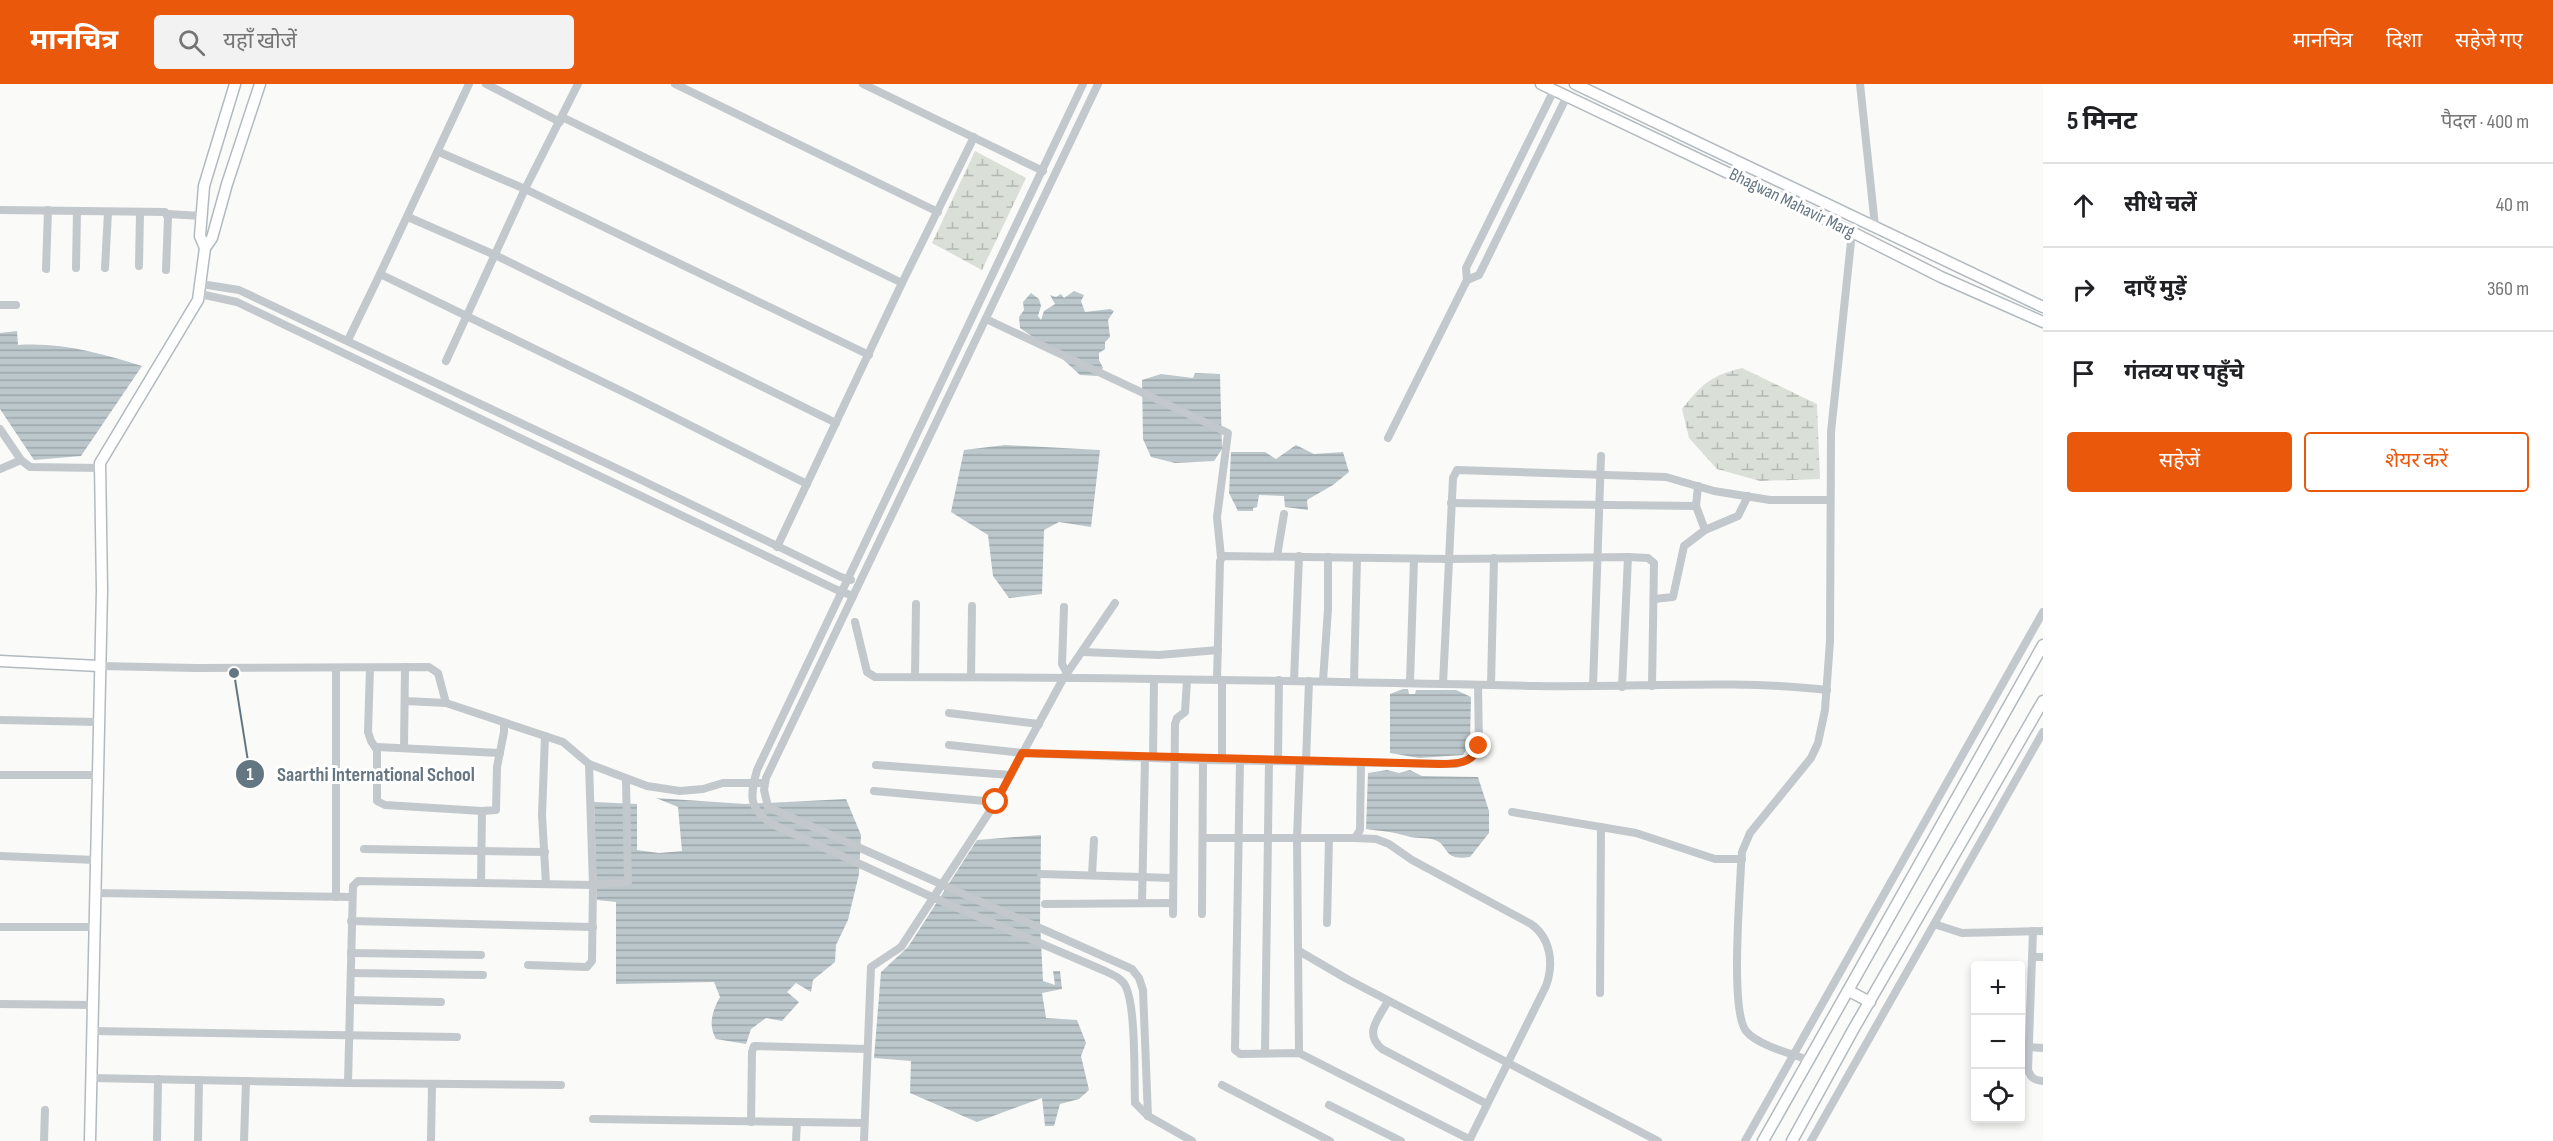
<!DOCTYPE html>
<html lang="hi">
<meta charset="utf-8">
<style>
body{margin:0;font-family:"Sofia Sans Condensed","Noto Sans Devanagari",sans-serif;background:#f2f2f2;color:#202124}
.controls{position:absolute;right:18px;bottom:18px;display:grid;overflow:hidden;border-radius:6px;box-shadow:0 3px 9px #0003}
.controls button{width:54px;height:54px;display:grid;place-items:center;padding:0;border:0;border-bottom:2px solid #e0e0e0;background:#fff;color:#202124;font:30px sans-serif}
.stop{position:absolute;width:18px;height:18px;margin:-14px;border:4px solid #ea580c;border-radius:50%;background:#fff}
.stop.end{background:#ea580c;border-color:#fff;box-shadow:0 2px 6px #0008}
.list{margin:0;padding:0;list-style:none}
h2{display:flex;justify-content:space-between;align-items:center;height:78px;margin:0;padding:0 24px;font-size:26px}
h2 small{font-size:20px;font-weight:400;color:#757577}
.list li{display:grid;grid-template-columns:39px 1fr auto;gap:18px;align-items:center;box-sizing:border-box;height:84px;padding:0 24px;border-top:2px solid #e0e0e0}
.list b{display:block;font-size:22px;white-space:nowrap}
.list em{font-size:20px;font-style:normal;color:#757577}
.actions{display:flex;gap:12px;padding:18px 24px}
.actions a{flex:1;padding:14px 0;border:2px solid #ea580c;border-radius:6px;text-align:center;font-size:21px;color:#ea580c}
.actions .main{background:#ea580c;color:#fff}
.icon{flex:none;width:33px;height:33px;fill:none;stroke:currentColor;stroke-width:2;stroke-linecap:round;stroke-linejoin:round}
.map{position:relative;flex:none;width:2043px;height:1057px;overflow:hidden}
header{display:flex;align-items:center;gap:36px;box-sizing:border-box;height:84px;padding:0 30px;background:#ea580c;color:#fff}
header strong{font-size:28px}
nav{display:flex;gap:33px;margin-inline-start:auto;font-size:21px}
.search{width:420px;height:54px;background:#f2f2f2;display:flex;align-items:center;gap:15px;box-sizing:border-box;padding:0 21px;border-radius:6px;color:#757577;font-size:22px}
main{display:flex}
aside{flex:1;background:#fff}
.map>svg:first-child{display:block}
.wetland{fill:url(#wetland-marsh)}
.water{fill:url(#water-rules)}
.lines{fill:none;stroke-linecap:round;stroke-linejoin:round}
.secondary-casing{stroke:#b3babf;stroke-width:13}
.street{stroke:#c3c8cc;stroke-width:8}
.secondary{stroke:#fff;stroke-width:10}
.route{stroke:#ea580c;stroke-width:8}
.labels{text-anchor:middle;dominant-baseline:central;stroke-width:6;stroke-linejoin:round;paint-order:stroke}
.street-label{font-size:18px;fill:#657683;stroke:#fff}
.leader{fill:none;stroke:#657683;stroke-width:2}
.callout-dot{fill:#657683;stroke:#fff;stroke-width:2}
.mark-label{font-size:18px;text-anchor:middle;font-weight:bold;fill:#fff}
.callout-label{font-size:20px;text-anchor:middle;font-weight:bold;fill:#657683;stroke:#fff;stroke-width:6;stroke-linejoin:round;paint-order:stroke}
</style>
<header>
<strong>मानचित्र</strong>
<div class="search"><svg class="icon" aria-label="search" viewBox="0 0 24 24"><circle cx="10" cy="10" r="6"/><path d="M15 15l6 6"/></svg>यहाँ खोजें</div>
<nav><a>मानचित्र</a><a>दिशा</a><a>सहेजे गए</a></nav>
</header>
<main>
<div class="map">
<svg width="2043" height="1057" viewBox="0 0 2043 1057">
<defs>
<pattern id="wetland-marsh" width="20" height="14" patternUnits="userSpaceOnUse" patternTransform="scale(1.5)"><rect width="20" height="14" fill="#dadfd7"/><path d="M1 5h8M5 5V1M11 12h8M15 12V8" fill="none" stroke="#b4b9b4"/></pattern>
<pattern id="water-rules" width="6" height="5" patternUnits="userSpaceOnUse" patternTransform="scale(1.5)"><rect width="6" height="5" fill="#bbc7cb"/><path d="M0 2.5h6" fill="none" stroke="#9ca6aa"/></pattern>
</defs>
<rect width="100%" height="100%" fill="#fafaf8"/>
<g class="wetland">
<polygon points="975,67 1026,94 982,186 932,159"/>
<path d="M 1742,284 L 1817,320 L 1820,395 L 1760,397 L 1717,385 L 1689,354 L 1682,325 C 1702,300 1710,292 1742,284 Z"/>
</g>
<g class="water">
<polygon points="1074,207 1084,211 1081,217 1085,228 1110,225 1114,227 1108,236 1110,253 1105,258 1105,265 1099,269 1099,276 1103,284 1097,292 1080,291 1056,269 1020,244 1019,233 1024,226 1023,218 1031,209 1039,215 1041,222 1038,232 1041,236 1044,227 1055,220 1050,211 1056,213 1061,210 1064,214"/>
<path d="M 17,247 L 18,261 C 62,258 100,269 142,282 L 81,372 L 34,376 L 0,325 L 0,249 Z"/>
<polygon points="1195,289 1220,290 1222,365 1214,377 1175,379 1151,373 1143,355 1142,296 1161,290 1193,294"/>
<polygon points="1005,361 1100,366 1091,443 1059,438 1044,446 1042,510 1009,514 993,492 988,451 951,428 964,366"/>
<polygon points="1296,361 1314,370 1343,368 1349,388 1333,401 1307,416 1308,426 1285,423 1284,412 1259,411 1257,423 1253,424 1253,427 1238,427 1229,409 1231,368 1265,368 1276,375"/>
<polygon points="1403,605 1408,605 1409,610 1415,610 1416,606 1456,606 1471,613 1470,659 1463,671 1419,674 1390,669 1390,610"/>
<path d="M 1387,686 L 1399,689 L 1410,686 L 1422,692 L 1478,693 L 1489,727 L 1489,749 L 1470,773 C 1442,777 1450,762 1435,756 C 1426,753 1416,755 1407,752 C 1394,748 1381,747 1366,745 L 1368,689 Z"/>
<path d="M 656,714 L 745,720 L 846,715 L 861,751 L 859,790 L 848,836 L 836,861 L 835,878 L 813,896 L 811,908 L 796,899 L 787,908 L 799,918 L 782,937 L 766,934 L 751,945 L 746,960 L 716,955 C 708,941 712,927 720,913 L 714,898 L 616,900 L 616,818 L 597,816 L 594,718 L 637,720 L 637,766 L 659,769 L 682,767 L 678,723 Z"/>
<polygon points="1041,751 1040,839 1043,897 1055,901 1053,887 1060,887 1062,905 1042,909 1046,934 1077,936 1086,959 1081,972 1089,1006 1079,1015 1060,1020 1054,1042 1045,1042 1042,1014 977,1038 910,1009 911,977 874,974 881,888 908,863 977,756"/>
</g>
<g class="lines">
<defs>
<g id="secondary">
<polyline points="1541,0 1852,148 1941,193 2043,238"/>
<polyline points="1575,0 2043,223"/>
<polyline points="205,164 212,154 227,100 260,0"/>
<polyline points="0,577 99,582"/>
<polyline points="1849,907 1870,918"/>
<polyline points="90,1057 102,506 100,379 198,216 205,164 200,152 204,102 235,0"/>
<polyline points="1763,1057 2043,561"/>
<polyline points="1792,1057 1853,946 2043,617"/>
</g>
</defs>
<use href="#secondary" class="secondary-casing"/>
<g class="street">
<polyline points="469,0 380,190 640,316 807,400"/>
<polyline points="486,0 560,38"/>
<polyline points="675,0 938,128"/>
<polyline points="863,0 1043,87"/>
<path d="M 1083,0 L 757,686 C 750,712 748,724 772,740 L 932,813 L 1105,887 C 1113,891 1122,894 1126,903 C 1136,925 1134,993 1135,1019 L 1148,1032 L 1192,1057"/>
<polyline points="1098,0 766,694 764,706 768,723 1132,885 1139,894 1143,906 1148,1032"/>
<polyline points="1860,0 1875,142"/>
<polyline points="562,33 902,199"/>
<polyline points="439,68 525,105 869,271"/>
<polyline points="0,126 165,128 168,134 166,186"/>
<polyline points="168,130 202,132"/>
<polyline points="408,133 495,171 836,339"/>
<polyline points="139,182 140,128"/>
<polyline points="76,184 77,127"/>
<polyline points="105,184 108,128"/>
<polyline points="46,185 48,126"/>
<polyline points="1467,196 1479,191 1567,12"/>
<polyline points="201,200 239,206 635,393 841,493 851,496"/>
<polyline points="200,210 237,218 835,505 853,512"/>
<polyline points="0,221 16,221"/>
<polyline points="986,235 1228,349 1217,433 1221,473"/>
<polyline points="348,256 380,190"/>
<polyline points="446,277 525,105 578,0"/>
<polyline points="0,345 21,376 30,383 100,384"/>
<polyline points="1388,354 1467,196 1466,184 1554,6"/>
<polyline points="0,385 21,376"/>
<polyline points="1698,402 1696,422 1705,446"/>
<polyline points="1451,419 1696,422"/>
<polyline points="777,463 902,199 974,53"/>
<polyline points="1277,472 1284,430"/>
<polyline points="1654,515 1673,513 1684,462 1705,446 1738,432 1748,412"/>
<polyline points="1064,523 1062,580 1067,589"/>
<path d="M 855,538 L 867,588 L 875,593 C 1095,593 1315,597 1536,602 C 1632,604 1731,595 1827,606"/>
<polyline points="1082,568 1159,571 1218,566"/>
<polyline points="99,582 197,584 429,583 438,589 446,619"/>
<polyline points="336,584 336,813"/>
<polyline points="370,584 368,648 371,657 377,666 377,717 385,721 482,727"/>
<polyline points="915,592 916,520"/>
<polyline points="971,593 972,522"/>
<polyline points="1217,596 1220,477 1223,472 1449,475 1628,473 1648,474 1654,479 1652,602"/>
<polyline points="1294,597 1299,472"/>
<polyline points="1323,597 1328,525 1328,473"/>
<polyline points="1354,597 1357,474"/>
<polyline points="1410,598 1414,475"/>
<polyline points="1443,600 1453,394 1457,386 1666,393 1714,407 1770,416 1830,416"/>
<polyline points="1491,601 1494,474"/>
<polyline points="1593,602 1601,372"/>
<polyline points="1622,603 1628,473"/>
<polyline points="405,617 446,619 563,658 589,680 647,702 680,707 703,705 723,699 765,699"/>
<polyline points="949,629 1039,640"/>
<polyline points="0,636 98,638"/>
<polyline points="545,652 542,731 546,800"/>
<path d="M 949,661 L 1022,669 L 1203,676 L 1456,680 C 1468,676 1475,674 1479,662 L 1478,601"/>
<polyline points="377,663 500,669"/>
<polyline points="404,663 405,583"/>
<polyline points="1153,674 1154,596"/>
<polyline points="1222,676 1222,596"/>
<polyline points="1240,676 1235,966 1240,970 1299,969 1469,1055"/>
<polyline points="1278,676 1279,596"/>
<polyline points="1306,677 1309,597"/>
<polyline points="876,681 1011,691"/>
<polyline points="0,691 97,691"/>
<polyline points="874,707 996,718"/>
<polyline points="1512,728 1636,749 1715,775 1742,775"/>
<polyline points="1203,754 1355,754 1360,746 1361,678"/>
<path d="M 1355,754 L 1376,755 L 1389,760 L 1412,776 L 1531,840 C 1551,854 1554,880 1546,902 L 1469,1057"/>
<polyline points="364,765 545,768"/>
<polyline points="0,772 96,776"/>
<polyline points="1041,790 1173,794"/>
<polyline points="1092,791 1094,756"/>
<polyline points="481,798 482,727 496,726 497,683 504,648 504,639"/>
<polyline points="95,809 352,813"/>
<polyline points="1142,819 1145,674"/>
<polyline points="1045,820 1173,819"/>
<polyline points="1173,830 1175,640 1177,634 1185,628 1187,596"/>
<polyline points="1202,830 1203,676"/>
<polyline points="351,837 593,843"/>
<polyline points="1327,839 1329,755"/>
<polyline points="1934,840 1962,849 2043,847"/>
<polyline points="0,843 95,843"/>
<path d="M 2033,847 L 2028,986 C 2031,994 2034,996 2043,997"/>
<polyline points="1299,867 1347,895 1658,1057"/>
<polyline points="351,869 481,871"/>
<polyline points="2032,873 2043,873"/>
<polyline points="528,881 587,883 592,877 593,801 589,680"/>
<polyline points="351,889 483,891"/>
<polyline points="1600,909 1601,743"/>
<polyline points="350,916 441,918"/>
<path d="M 1388,917 C 1379,934 1363,949 1382,965 L 1487,1020"/>
<polyline points="0,920 94,921"/>
<polyline points="93,947 457,953"/>
<polyline points="2028,963 2043,964"/>
<polyline points="1265,968 1269,677"/>
<polyline points="1299,969 1297,754 1300,677"/>
<path d="M 1809,976 C 1792,970 1757,961 1746,947 C 1730,926 1740,811 1741,781 L 1742,768 L 1750,749 L 1811,674 L 1818,659 L 1825,626 L 1830,557 L 1831,348 L 1852,148"/>
<polyline points="92,994 348,999"/>
<polyline points="561,1001 348,999 353,802 358,797 593,801 628,798 626,696"/>
<polyline points="1222,1001 1330,1057"/>
<polyline points="1329,1021 1401,1057"/>
<polyline points="593,1035 864,1039"/>
<polyline points="751,1038 752,968 754,962 867,965"/>
<polyline points="44,1057 45,1026"/>
<polyline points="157,1057 158,995"/>
<polyline points="198,1057 199,996"/>
<polyline points="244,1057 246,997"/>
<polyline points="431,1057 432,1001"/>
<polyline points="796,1057 797,1038"/>
<polyline points="864,1057 871,883 901,863 996,718 1063,595 1115,519"/>
<polyline points="1745,1057 2043,528"/>
<polyline points="1811,1057 2043,648"/>
</g>
<use href="#secondary" class="secondary"/>
</g>
<g class="lines">
<path class="route" d="M 996,718 L 1022,669 L 1439,680 C 1456,680 1473,680 1479,662"/>
</g>
<g class="labels">
<g class="street-label">
<text transform="translate(1792 119) rotate(26)">Bhagwan Mahavir Marg</text>
</g>
</g>
<path class="leader" d="M234 589L250 690"/>
<g class="callout-dot">
<circle cx="234" cy="589" r="6"/>
<circle cx="250" cy="690" r="15"/>
</g>
<g class="mark-label">
<text x="250" y="696">1</text>
</g>
<g class="callout-label">
<text x="376" y="697">Saarthi International School</text>
</g>
</svg>
<div class="controls">
<button>+</button>
<button>−</button>
<button><svg class="icon" aria-label="locate" viewBox="0 0 24 24"><circle cx="12" cy="12" r="6"/><path d="M12 2v4M12 18v4M2 12h4M18 12h4"/></svg></button>
</div>
<div class="stop" style="left:996px;top:718px"></div>
<div class="stop end" style="left:1479px;top:662px"></div>
</div>
<aside>
<h2>5 मिनट<small>पैदल · 400 m</small></h2>
<ul class="list">
<li><svg class="icon" aria-label="ahead" viewBox="0 0 24 24"><path d="M12 20V5M6 11l6-6 6 6"/></svg><div><b>सीधे चलें</b></div><em>40 m</em></li>
<li><svg class="icon" aria-label="right" viewBox="0 0 24 24"><path d="M7 20v-9h11M14 6l5 5-5 5"/></svg><div><b>दाएँ मुड़ें</b></div><em>360 m</em></li>
<li><svg class="icon" aria-label="arrive" viewBox="0 0 24 24"><path d="M6 21V4h12l-3 4 3 4H6"/></svg><div><b>गंतव्य पर पहुँचे</b></div></li>
</ul>
<div class="actions"><a class="main">सहेजें</a><a>शेयर करें</a></div>
</aside>
</main>
